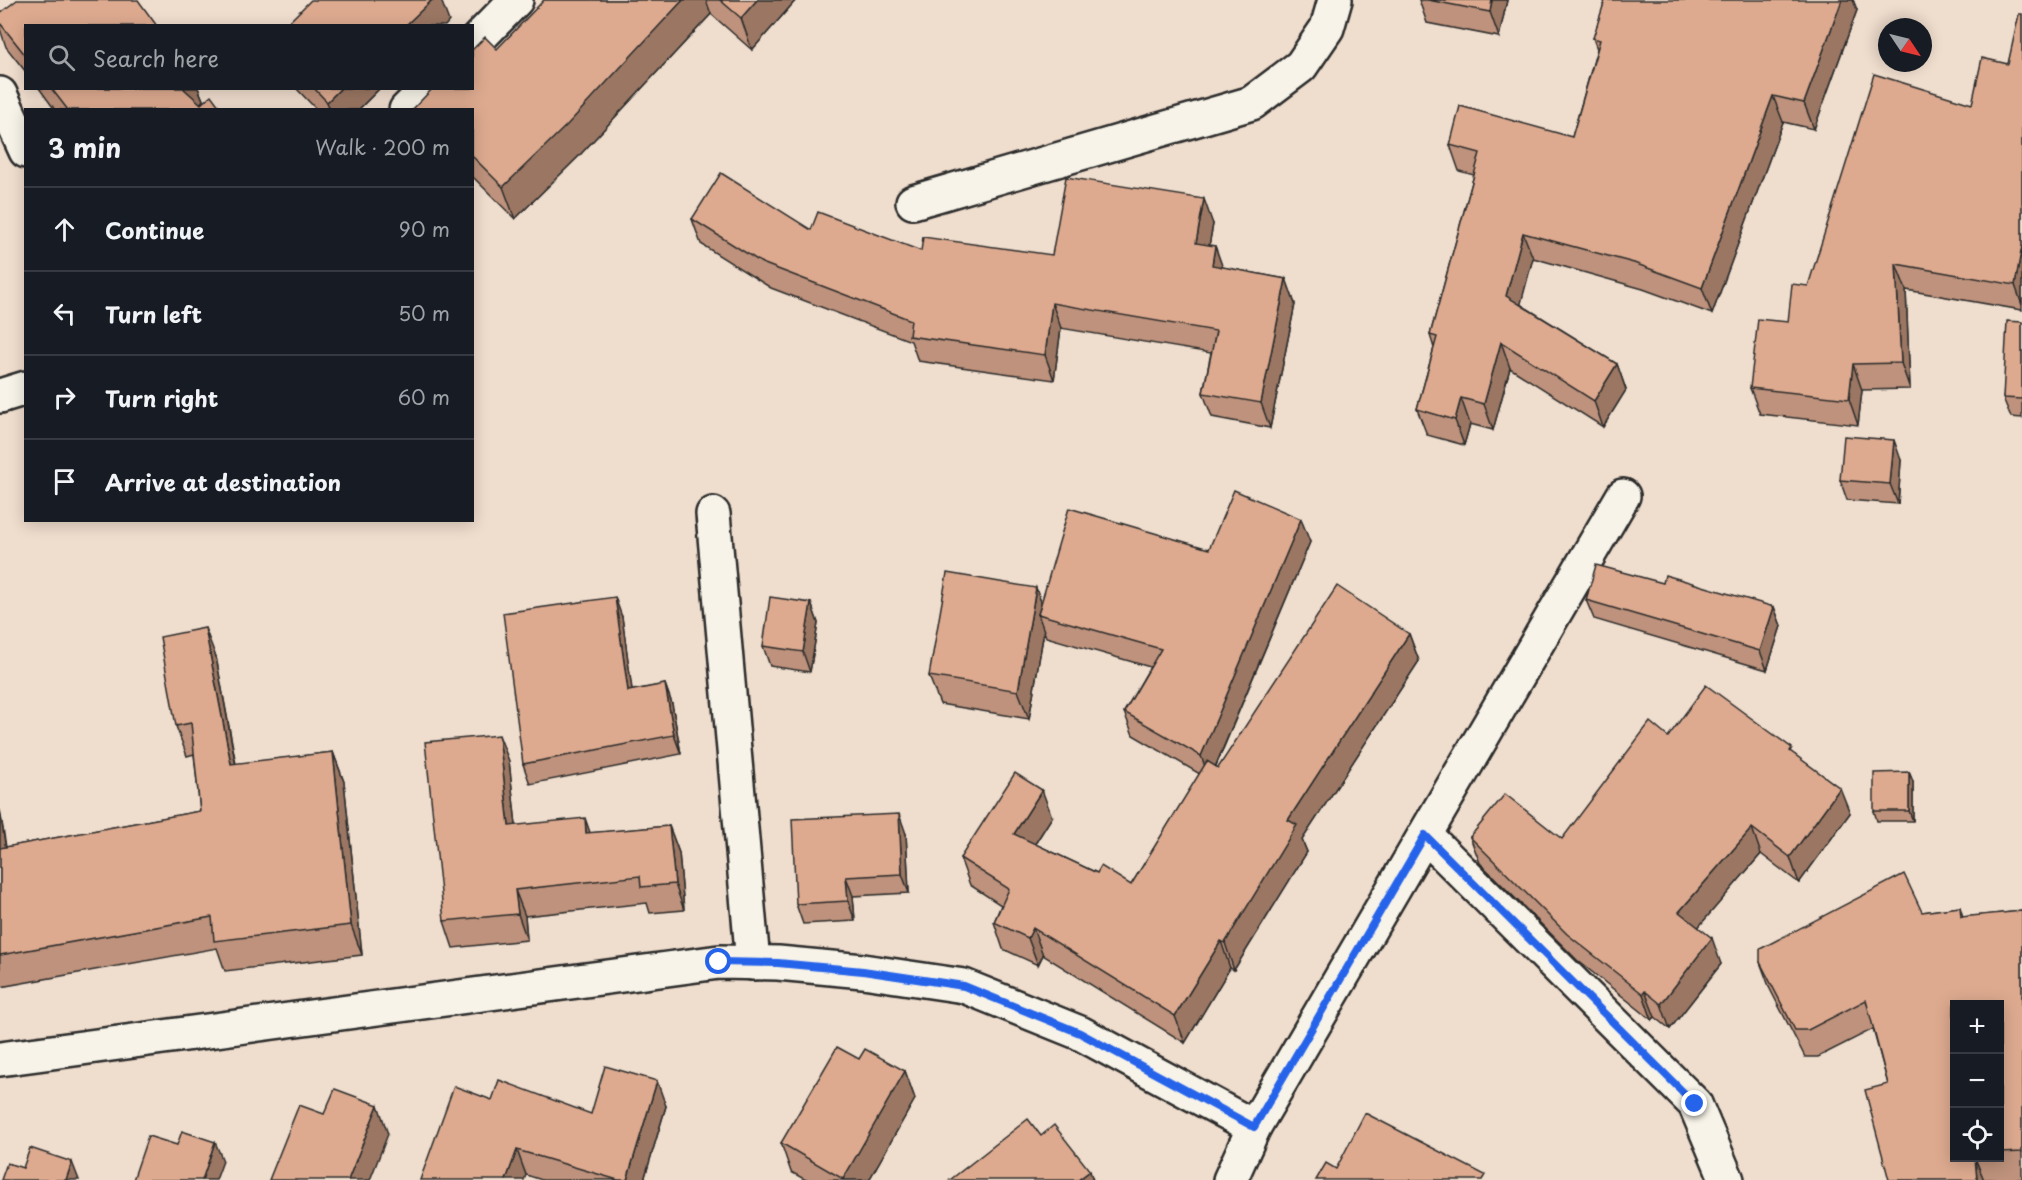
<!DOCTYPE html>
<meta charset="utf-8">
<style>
body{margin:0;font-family:"Playpen Sans",sans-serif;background:#20242c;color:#f1f3f6}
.controls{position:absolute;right:18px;bottom:18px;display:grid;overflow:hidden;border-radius:0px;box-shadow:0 3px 15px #0003}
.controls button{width:54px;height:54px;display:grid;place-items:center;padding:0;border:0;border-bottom:2px solid #363941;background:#171b24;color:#f1f3f6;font:30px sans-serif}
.compass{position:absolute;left:1878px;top:18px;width:54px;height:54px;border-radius:50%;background:#171b24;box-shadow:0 3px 15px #0003;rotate:125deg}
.stop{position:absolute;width:18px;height:18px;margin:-14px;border:4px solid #2563eb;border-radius:50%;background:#fff}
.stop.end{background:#2563eb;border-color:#fff;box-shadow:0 2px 6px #0008}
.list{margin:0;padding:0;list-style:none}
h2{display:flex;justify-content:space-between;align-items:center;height:78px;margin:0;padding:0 24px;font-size:26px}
h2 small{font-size:20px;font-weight:400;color:#9ea1a6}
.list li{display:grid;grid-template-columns:39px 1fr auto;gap:18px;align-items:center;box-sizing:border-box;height:84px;padding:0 24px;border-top:2px solid #363941}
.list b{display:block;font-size:22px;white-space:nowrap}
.list em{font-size:20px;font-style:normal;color:#9ea1a6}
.icon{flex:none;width:33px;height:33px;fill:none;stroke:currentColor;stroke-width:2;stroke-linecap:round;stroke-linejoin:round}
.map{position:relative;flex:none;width:2022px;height:1180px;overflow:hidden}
.search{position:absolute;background:#171b24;box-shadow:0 3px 15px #0003;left:24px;top:24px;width:450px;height:66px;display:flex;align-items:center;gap:15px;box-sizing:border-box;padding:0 21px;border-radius:0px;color:#9ea1a6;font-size:22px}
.panel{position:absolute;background:#171b24;box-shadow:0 3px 15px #0003;left:24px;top:108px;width:450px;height:414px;border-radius:0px}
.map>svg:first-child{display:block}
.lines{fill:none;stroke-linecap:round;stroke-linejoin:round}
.minor-casing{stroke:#2b2b2b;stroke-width:38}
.minor{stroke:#f7f3e8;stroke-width:33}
.wall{fill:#be927b;stroke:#2b2b2b;stroke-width:1.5;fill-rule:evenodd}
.shaded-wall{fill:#9b7764;stroke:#2b2b2b;stroke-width:1.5}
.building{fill:#ddaa8f;stroke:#2b2b2b;stroke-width:1.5}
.route{stroke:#2563eb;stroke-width:8}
</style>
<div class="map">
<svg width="2022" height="1180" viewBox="0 0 2022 1180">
<rect width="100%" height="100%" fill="#efddcd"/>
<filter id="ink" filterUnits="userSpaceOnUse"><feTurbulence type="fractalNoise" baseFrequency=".0167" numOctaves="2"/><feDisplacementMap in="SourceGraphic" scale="12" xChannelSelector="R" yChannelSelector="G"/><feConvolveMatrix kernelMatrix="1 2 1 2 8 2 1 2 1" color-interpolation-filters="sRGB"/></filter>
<g filter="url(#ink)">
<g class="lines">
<defs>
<g id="minor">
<polyline points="472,45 516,0"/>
<polyline points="0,94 26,151"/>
<polyline points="406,110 428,88"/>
<polyline points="913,202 1252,103 1301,66 1327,28 1335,0"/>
<polyline points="0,396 26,388"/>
<polyline points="713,514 753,963"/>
<polyline points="1425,835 1695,1104 1727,1180"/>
<polyline points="0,1059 719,962 778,963 863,971 964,986 1080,1033 1254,1127"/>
<polyline points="1230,1180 1254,1127 1623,496"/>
</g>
</defs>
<use href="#minor" class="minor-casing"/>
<use href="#minor" class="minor"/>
</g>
<g class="wall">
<polygon points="544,0 796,0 752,50 711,14 578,157 515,219 472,176 472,110"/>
<polygon points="1419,0 1507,0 1499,37 1427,23"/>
<polygon points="1842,0 1853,0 1857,10 1814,129 1783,122 1712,314 1643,289 1533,258 1520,304 1617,364 1626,390 1603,427 1510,368 1493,430 1470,424 1464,445 1427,435 1417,409 1434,348 1430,335 1474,175 1459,171 1450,145 1572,137 1597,49 1593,38"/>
<polygon points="0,13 26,26 26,72 6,47 0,29"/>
<polygon points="2022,14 2022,310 1906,290 1910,389 1862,390 1858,425 1760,414 1750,388 1808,286 2008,64"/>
<polygon points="39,88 198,88 203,100 200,103 222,110 55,110"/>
<polygon points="296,88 380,88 358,110 317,110"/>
<polygon points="692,219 811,230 921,251 1052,255 1213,224 1209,245 1215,246 1222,267 1286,279 1295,304 1270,428 1212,417 1203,393 1211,353 1061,328 1054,380 918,361 911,341 771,288 701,244"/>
<polygon points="2022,322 2022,418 2011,417 2003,398"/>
<polygon points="1901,460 1898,504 1847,500 1840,480"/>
<polygon points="1310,542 1216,766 1218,768 1409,634 1419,661 1302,840 1307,852 1234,970 1230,968 1185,1043 1043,955 1038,965 1003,949 994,922 1001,905 970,885 960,858 1052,817 1035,844 1097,873 1131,885 1200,774 1133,735 1124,712 1150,667 1046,637 1044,631 1029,719 940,704 929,676 1036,588 1041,602 1209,549"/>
<polygon points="1663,583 1774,607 1781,626 1767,670 1594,619 1586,600"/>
<polygon points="811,603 818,623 810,672 770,666 763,646"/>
<polygon points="622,617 632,691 665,684 672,704 681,754 530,784 523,764"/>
<polygon points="216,657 236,764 333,752 344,782 362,955 225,971 217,948 0,987 0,810 6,847 200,811 194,754 187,756 176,726"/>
<polygon points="1668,737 1795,755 1850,813 1799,883 1761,854 1698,927 1721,964 1670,1029 1655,1017 1652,1020 1577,960 1480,863 1470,837 1562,839"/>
<polygon points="509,761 516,826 590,833 669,826 679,853 684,910 650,913 647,903 525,916 527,940 453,948 444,921"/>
<polygon points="1909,772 1913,782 1913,821 1877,821 1874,811"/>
<polygon points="906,834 909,893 853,896 855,921 803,924 796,904"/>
<path d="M 1960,907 L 1963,917 L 2022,911 L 2022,1179 L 1889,1180 L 1888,1084 L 1873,1029 L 1818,1057 L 1805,1057 L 1770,989 L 1760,962 L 1922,912 ZM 2000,1005 L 2000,1158 L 1954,1158 Z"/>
<polygon points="859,1059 905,1071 915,1099 869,1180 806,1180 791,1172 781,1143"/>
<polygon points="492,1100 591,1114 666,1106 644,1180 542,1180 526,1175"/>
</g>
<g class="shaded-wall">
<polygon points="432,0 441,0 449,21 445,26 405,26"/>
<polygon points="683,0 706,0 711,14 578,157 515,219 503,187"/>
<polygon points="757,0 796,0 752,50 741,18"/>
<polygon points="1492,0 1507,0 1499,37 1490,12"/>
<polygon points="1842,0 1853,0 1857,10 1814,129 1804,103"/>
<polygon points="181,88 198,88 203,100 196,110"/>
<polygon points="341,88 380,88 358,110 330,110 327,102"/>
<polygon points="1773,96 1783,122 1712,314 1702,288"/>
<polygon points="1204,199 1213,224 1205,268 1196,243"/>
<polygon points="1523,233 1533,258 1516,322 1506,296"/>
<polygon points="1215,246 1224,271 1212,265"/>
<polygon points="2022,246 2022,305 2015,285"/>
<polygon points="1896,264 1906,290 1910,389 1901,363"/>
<polygon points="1286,279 1295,304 1270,428 1261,403"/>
<polygon points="1052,303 1061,328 1054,380 1045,355"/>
<polygon points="1501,342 1510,368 1493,430 1484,404"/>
<polygon points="1617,364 1626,390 1603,427 1594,401"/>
<polygon points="1853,364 1862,390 1858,425 1849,399"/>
<polygon points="1461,398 1470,424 1464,445 1455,420"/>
<polygon points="1894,440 1901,460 1898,504 1890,484"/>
<polygon points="1301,519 1310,542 1210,779 1201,756"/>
<polygon points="1036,588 1046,616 1038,614 1044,631 1029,719 1018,691"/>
<polygon points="615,597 622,617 635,711 628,691"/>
<polygon points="811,603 818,623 810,672 803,652"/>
<polygon points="1774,607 1781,626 1767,670 1760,651"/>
<polygon points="205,628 216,657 241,794 231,764"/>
<polygon points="1409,634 1419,661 1302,840 1307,852 1234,970 1225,943 1288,820"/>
<polygon points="665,684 672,704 681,754 674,735"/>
<polygon points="499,735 509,761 519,853 509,826"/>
<polygon points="333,752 344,782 362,955 351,925"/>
<polygon points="1909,772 1913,782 1913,821 1909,811"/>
<polygon points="1840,788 1850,813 1799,883 1790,857"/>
<polygon points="1042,790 1052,817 1024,861 1014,834"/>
<polygon points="0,810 10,878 0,849"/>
<polygon points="899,814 906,834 909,893 902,874"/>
<polygon points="585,818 594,844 586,833"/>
<polygon points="669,826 679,853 684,910 675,884"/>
<polygon points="1752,828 1761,854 1689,938 1679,912"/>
<polygon points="846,877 853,896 855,921 848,901"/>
<polygon points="515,890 525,916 527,940 518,914"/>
<polygon points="1033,928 1043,955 1038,965 1028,938"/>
<polygon points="1712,938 1721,964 1670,1029 1661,1004"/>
<polygon points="1221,941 1230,968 1185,1043 1175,1016"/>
<polygon points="1645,991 1655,1017 1652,1020 1643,994"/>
<polygon points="905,1071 915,1099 869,1180 843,1180 843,1179"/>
<polygon points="657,1081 666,1106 644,1180 627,1180"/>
<polygon points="378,1105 388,1134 370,1180 348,1180"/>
<polygon points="215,1142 223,1161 216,1180 202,1180"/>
<polygon points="517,1150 526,1175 524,1180 506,1180"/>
<polygon points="1975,1158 1984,1180 1977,1180"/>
<polygon points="72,1162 79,1180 66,1180"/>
<polygon points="1090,1171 1093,1180 1078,1180"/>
</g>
<g class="building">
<polygon points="17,0 138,0 157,26 26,26 26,56 0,23 0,13"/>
<polygon points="311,0 432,0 405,26 285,26"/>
<polygon points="544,0 683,0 567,125 503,187 472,156 472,110 412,110 433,88 472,88 472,50 485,37 497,49"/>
<polygon points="720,0 757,0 741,18"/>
<polygon points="1428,0 1492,0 1490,12"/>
<polygon points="1605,0 1842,0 1804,103 1773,96 1702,288 1634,263 1523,233 1506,296 1617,364 1594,401 1501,342 1484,404 1461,398 1455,420 1417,409 1437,337 1430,335 1480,153 1450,145 1460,106 1572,137 1600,40 1593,38"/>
<polygon points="2019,14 2022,14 2022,246 2015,285 1896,264 1901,363 1853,364 1849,399 1750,388 1758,319 1788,322 1792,284 1808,286 1874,74 1972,104 1982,58 2008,64"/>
<polygon points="51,88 183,88 201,104 211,95 222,110 68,110"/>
<polygon points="314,88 341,88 327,102"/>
<polygon points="721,173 811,230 818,212 921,251 923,237 1052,255 1066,177 1204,199 1196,243 1215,246 1212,265 1286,279 1261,403 1203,393 1216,331 1052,303 1045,355 909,336 911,320 762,263 692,219"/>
<polygon points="2007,321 2022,322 2022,399 2003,398"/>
<polygon points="1844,436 1894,440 1890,484 1840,480"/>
<polygon points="1234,490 1301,519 1201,756 1124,712 1161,649 1038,614 1069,508 1209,549"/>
<polygon points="1596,565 1663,583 1665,575 1774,607 1760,651 1586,600"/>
<polygon points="947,573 1036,588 1018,691 929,676"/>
<polygon points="1337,586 1409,634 1288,820 1297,825 1225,943 1221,941 1175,1016 1033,928 1028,938 994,922 1009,889 960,858 1015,773 1042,790 1014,834 1097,873 1101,866 1131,885 1207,761 1218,768"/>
<polygon points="615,597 628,691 665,684 674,735 523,764 503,613"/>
<polygon points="770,597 811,603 803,652 763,646"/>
<polygon points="205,628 231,764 333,752 351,925 214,941 212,917 0,955 0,848 200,811 191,723 176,726 160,637"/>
<polygon points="1706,685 1792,748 1790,751 1840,788 1790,857 1752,828 1679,912 1712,938 1661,1004 1645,991 1643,994 1567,934 1470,837 1505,794 1562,839 1650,722 1668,737"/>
<polygon points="499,735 509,826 585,818 586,833 669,826 675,884 641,887 640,876 515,890 518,914 444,921 425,742"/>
<polygon points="1909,772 1909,811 1874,811 1874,773"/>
<polygon points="899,814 902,874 846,877 848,901 796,904 792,819"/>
<polygon points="1904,874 1922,912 1960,907 1961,917 2022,911 2022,1152 2000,1153 2000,1005 1954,1005 1954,1158 1975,1158 1977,1180 1889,1180 1865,1090 1888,1084 1866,1000 1808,1030 1795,1030 1760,962 1760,949"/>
<polygon points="837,1047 859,1059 865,1049 905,1071 843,1179 781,1143"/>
<polygon points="605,1066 657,1081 627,1180 618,1180 517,1150 506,1180 420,1180 454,1086 492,1100 499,1080 591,1114"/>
<polygon points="335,1089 378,1105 348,1180 269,1180 299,1105 324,1114"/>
<polygon points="1365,1113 1485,1175 1482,1180 1316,1180 1326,1163 1336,1169"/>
<polygon points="1028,1119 1041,1136 1054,1125 1090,1171 1078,1180 950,1180"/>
<polygon points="182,1131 215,1142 202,1180 133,1180 148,1136 177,1145"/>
<polygon points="30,1148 72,1162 66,1180 1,1180 7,1163 23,1168"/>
</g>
</g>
<g class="lines" filter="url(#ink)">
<polyline class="route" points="719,962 778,963 863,971 964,986 1080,1033 1254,1127 1425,835 1695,1104"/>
</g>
</svg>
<div class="controls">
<button>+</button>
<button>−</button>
<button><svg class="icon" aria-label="locate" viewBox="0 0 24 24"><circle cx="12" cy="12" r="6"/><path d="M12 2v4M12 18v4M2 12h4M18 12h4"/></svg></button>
</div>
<svg class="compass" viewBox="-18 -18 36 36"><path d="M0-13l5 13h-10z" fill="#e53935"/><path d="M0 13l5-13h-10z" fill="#9ea1a6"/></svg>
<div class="stop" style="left:719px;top:962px"></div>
<div class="stop end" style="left:1695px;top:1104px"></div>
<div class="search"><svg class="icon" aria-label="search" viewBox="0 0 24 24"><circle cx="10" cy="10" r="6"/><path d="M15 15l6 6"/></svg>Search here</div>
<section class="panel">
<h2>3 min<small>Walk · 200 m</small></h2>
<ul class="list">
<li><svg class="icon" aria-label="ahead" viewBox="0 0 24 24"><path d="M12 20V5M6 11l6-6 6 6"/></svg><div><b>Continue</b></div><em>90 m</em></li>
<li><svg class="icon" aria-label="left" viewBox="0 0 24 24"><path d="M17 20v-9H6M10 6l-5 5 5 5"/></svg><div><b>Turn left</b></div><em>50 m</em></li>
<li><svg class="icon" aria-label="right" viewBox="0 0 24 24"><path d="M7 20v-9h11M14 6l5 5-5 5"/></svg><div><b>Turn right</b></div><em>60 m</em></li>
<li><svg class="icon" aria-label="arrive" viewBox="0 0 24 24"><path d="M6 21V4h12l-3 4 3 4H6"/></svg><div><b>Arrive at destination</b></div></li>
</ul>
</section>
</div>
